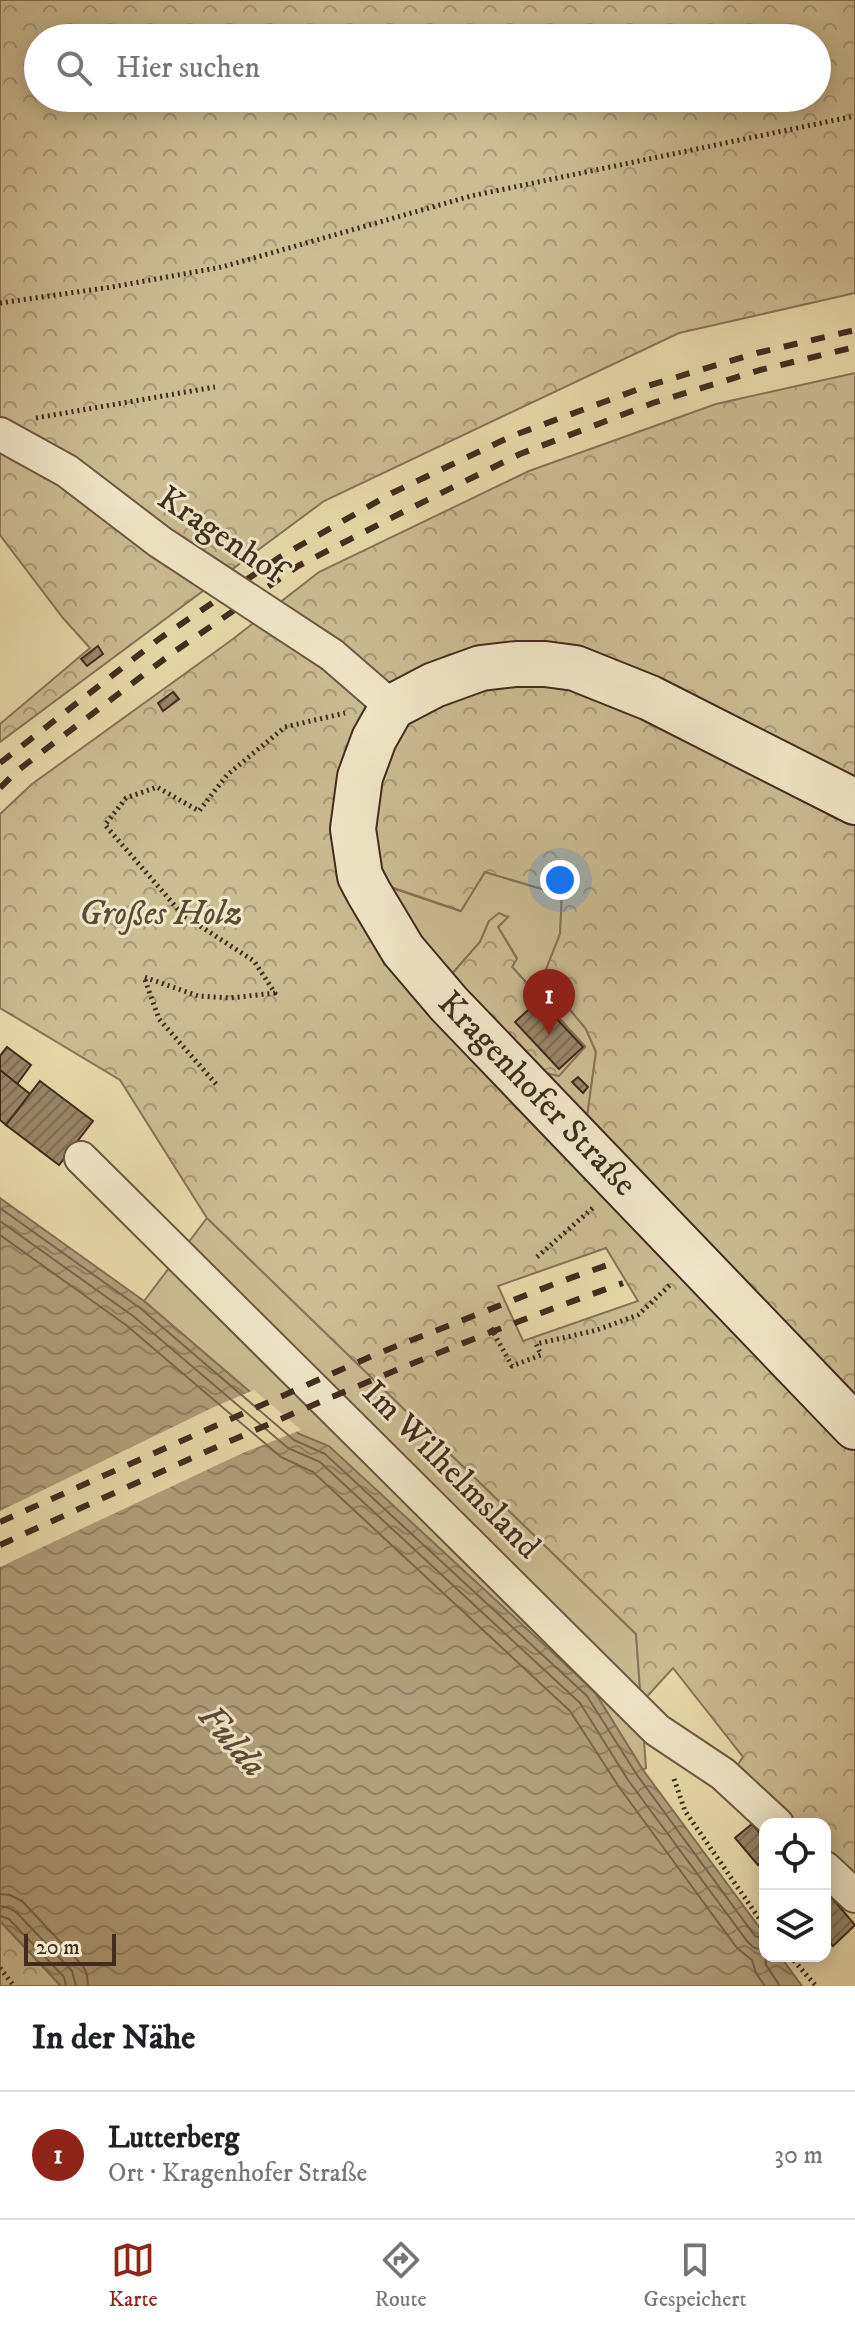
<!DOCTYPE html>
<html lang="de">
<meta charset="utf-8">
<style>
body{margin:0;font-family:"IM FELL DW Pica",serif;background:#f6f6f6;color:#202124}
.controls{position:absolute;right:24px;bottom:24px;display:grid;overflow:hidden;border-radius:16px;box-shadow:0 4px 20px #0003}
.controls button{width:72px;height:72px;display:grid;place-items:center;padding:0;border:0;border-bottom:2px solid #e0e0e0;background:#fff;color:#202124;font:40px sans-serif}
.scale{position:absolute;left:24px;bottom:20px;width:92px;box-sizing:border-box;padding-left:8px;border:4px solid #422c1e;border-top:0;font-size:22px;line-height:28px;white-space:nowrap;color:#422c1e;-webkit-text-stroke:6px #f0e7c8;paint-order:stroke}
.you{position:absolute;left:560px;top:880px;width:28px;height:28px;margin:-20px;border:6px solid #fff;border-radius:50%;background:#1a73e8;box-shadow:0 0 0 12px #1a73e833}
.badge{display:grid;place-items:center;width:52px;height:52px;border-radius:50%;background:#8f2418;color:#fff;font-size:26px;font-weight:700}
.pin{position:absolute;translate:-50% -66px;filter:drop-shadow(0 2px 4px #0008)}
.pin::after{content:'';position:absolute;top:42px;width:28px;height:24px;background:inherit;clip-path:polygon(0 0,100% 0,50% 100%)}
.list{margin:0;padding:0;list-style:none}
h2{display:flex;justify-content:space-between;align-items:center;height:104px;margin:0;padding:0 32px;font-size:34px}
h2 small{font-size:26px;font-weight:400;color:#757577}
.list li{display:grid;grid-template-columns:52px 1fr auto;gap:24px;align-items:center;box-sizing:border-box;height:128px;padding:0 32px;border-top:2px solid #e0e0e0}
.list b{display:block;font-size:30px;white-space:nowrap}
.list p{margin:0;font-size:26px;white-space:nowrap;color:#757577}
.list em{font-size:26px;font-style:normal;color:#757577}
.icon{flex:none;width:44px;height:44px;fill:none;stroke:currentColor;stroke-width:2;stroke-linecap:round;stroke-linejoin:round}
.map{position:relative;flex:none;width:855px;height:1986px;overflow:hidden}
.search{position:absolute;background:#fff;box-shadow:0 4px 20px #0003;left:24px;right:24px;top:24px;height:88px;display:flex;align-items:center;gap:20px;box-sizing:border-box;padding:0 28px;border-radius:44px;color:#757577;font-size:30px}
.sheet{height:232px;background:#fff}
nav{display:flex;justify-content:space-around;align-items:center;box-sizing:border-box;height:112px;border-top:2px solid #e0e0e0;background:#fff;font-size:22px;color:#757577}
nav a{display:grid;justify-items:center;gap:4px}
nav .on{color:#8f2418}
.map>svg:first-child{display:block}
.green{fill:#ccbc92;stroke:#877458;stroke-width:2}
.forest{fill:url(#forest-crowns);stroke:#877458;stroke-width:2;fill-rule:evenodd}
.water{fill:url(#water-waves);stroke:#847155;stroke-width:2}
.pier{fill:#e8daaa}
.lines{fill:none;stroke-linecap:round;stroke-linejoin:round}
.shore{stroke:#79664c;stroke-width:2}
.building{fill:url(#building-hatch);stroke:#422c1e;stroke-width:2}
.street-casing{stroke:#6c5841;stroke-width:36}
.secondary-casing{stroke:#422c1e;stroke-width:48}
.path{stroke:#422c1e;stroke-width:5;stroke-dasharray:2 4;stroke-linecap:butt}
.street{stroke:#f0e7c8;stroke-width:32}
.secondary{stroke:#f0e7c8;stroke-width:44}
.rail{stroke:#422c1e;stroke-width:6;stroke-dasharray:14 14;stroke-linecap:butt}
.street-bridge-casing{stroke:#6c5841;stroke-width:36;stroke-linecap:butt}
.street-bridge{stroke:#f0e7c8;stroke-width:32}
.labels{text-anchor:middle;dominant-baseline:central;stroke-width:6;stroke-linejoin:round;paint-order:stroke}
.street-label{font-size:34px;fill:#422c1e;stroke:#f0e7c8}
.park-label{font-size:34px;font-style:italic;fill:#5e4935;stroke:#f0e7c8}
.water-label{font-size:36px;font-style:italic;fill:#5e4935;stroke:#f0e7c8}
</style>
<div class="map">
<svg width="855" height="1986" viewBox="0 0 855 1986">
<defs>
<pattern id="forest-crowns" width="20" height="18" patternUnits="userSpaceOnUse" patternTransform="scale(2)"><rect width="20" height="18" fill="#ccbc92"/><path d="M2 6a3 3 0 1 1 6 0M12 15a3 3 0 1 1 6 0" fill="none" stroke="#a79977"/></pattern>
<pattern id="water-waves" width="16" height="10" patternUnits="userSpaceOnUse" patternTransform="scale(2)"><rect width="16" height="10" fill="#b09f7a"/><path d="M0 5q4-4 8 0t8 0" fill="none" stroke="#918263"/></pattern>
<pattern id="building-hatch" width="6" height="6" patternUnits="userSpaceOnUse" patternTransform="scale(2)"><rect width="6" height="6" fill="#988667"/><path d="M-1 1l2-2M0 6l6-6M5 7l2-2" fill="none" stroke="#7e6e54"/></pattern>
</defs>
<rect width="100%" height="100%" fill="#e8daaa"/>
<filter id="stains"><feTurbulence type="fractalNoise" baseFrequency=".0025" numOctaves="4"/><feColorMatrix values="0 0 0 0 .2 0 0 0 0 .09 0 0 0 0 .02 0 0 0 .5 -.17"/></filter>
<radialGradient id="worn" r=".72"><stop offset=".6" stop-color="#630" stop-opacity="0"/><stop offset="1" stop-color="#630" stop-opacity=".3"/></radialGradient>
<g class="green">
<polygon points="485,872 562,895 560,934 543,977 586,1029 596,1052 587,1118 544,1072 585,1046 511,966 517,958 498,927 507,917 489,921 480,942 451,975 414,936 389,887 460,911"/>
<polygon points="207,1218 636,1634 646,1768 643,1770 594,1691 329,1447 299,1434 144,1301"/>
</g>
<g class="forest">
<path d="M 0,0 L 855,0 L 855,293 L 679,333 L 324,501 L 0,742 L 0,724 L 90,648 L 63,618 L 0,535 ZM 38,38 L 817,38 L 817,98 L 38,98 Z"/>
<path d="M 855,373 L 855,1883 L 825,1855 L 825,1824 L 792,1824 L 734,1770 L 743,1757 L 673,1668 L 641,1703 L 636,1634 L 207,1218 L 120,1080 L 0,1008 L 0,814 L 32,784 L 233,639 L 319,572 L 529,471 L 716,404 ZM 485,872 L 562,895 L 560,934 L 543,977 L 586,1029 L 596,1052 L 587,1117 L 545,1073 L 559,1076 L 585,1047 L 512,967 L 517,959 L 498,927 L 508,917 L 499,913 L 489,921 L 480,942 L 451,975 L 414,936 L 391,887 L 461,911 ZM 606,1248 L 638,1301 L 523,1341 L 498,1286 Z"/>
<polygon points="0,1921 61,1986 0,1986"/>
</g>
<polygon class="water" points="0,1198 144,1301 299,1434 329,1446 594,1691 643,1770 765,1935 765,1956 780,1956 802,1986 61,1986 0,1921"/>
<polygon class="pier" points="254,1390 301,1430 245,1452 0,1567 0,1511 216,1406"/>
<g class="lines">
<g class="shore">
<polyline points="0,1208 140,1308 294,1440 325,1454 587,1696 637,1775 755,1936 765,1939"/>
<polyline points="0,1221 133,1316 288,1448 320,1462 580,1703 628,1780 747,1941 753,1947 764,1951 766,1965 780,1986"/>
<polyline points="0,1235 126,1325 281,1457 313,1472 570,1711 619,1787 737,1948 752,1960 756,1973 765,1986"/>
<polyline points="0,1894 10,1895 22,1901 83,1966 87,1974 88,1986"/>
<polyline points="0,1906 9,1908 17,1913 72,1971 76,1986"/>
<polyline points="0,1916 9,1919 64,1977 66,1986"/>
</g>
</g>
<g class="building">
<polygon points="98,646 103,654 87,666 81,659"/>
<polygon points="173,692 179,699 163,711 158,703"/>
<polygon points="539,1000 583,1047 559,1069 515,1022"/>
<polygon points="7,1047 31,1065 17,1084 0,1070 0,1056"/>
<polygon points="0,1070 30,1094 6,1125 0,1120"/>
<polygon points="578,1077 588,1087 583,1093 572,1082"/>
<polygon points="40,1081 93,1121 59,1165 6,1125"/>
<polygon points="752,1824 765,1839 765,1859 758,1865 735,1838"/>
<polygon points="827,1892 855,1925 833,1946 825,1937"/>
</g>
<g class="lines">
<defs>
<g id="street">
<polyline points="0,434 67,471 160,542"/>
<polyline points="332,655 392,707"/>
<polyline points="81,1158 657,1730 723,1774 777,1824"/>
<polyline points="825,1868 855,1896"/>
</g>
<polyline id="secondary" points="855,802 650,698 575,668 545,664 516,664 481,668 434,685 392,707 374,739 360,777 353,829 360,876 369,893 403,950 449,1004 855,1427"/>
</defs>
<use href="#street" class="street-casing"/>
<use href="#secondary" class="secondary-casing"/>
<g class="path">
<polyline points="0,303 112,287 222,267 471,196 855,116"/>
<polyline points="36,418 215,387"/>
<polyline points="216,1084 159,1019 144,977 198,996 230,998 275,993 254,961 183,915 105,825 126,798 157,787 199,811 227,775 285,727 345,713"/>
<polyline points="537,1257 594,1207"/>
<polyline points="491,1328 512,1366 541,1355 536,1344 597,1330 638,1315 670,1285"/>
<polyline points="674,1779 685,1811 765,1927"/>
<polyline points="790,1956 816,1986"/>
<polyline points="0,1968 14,1986"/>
</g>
<use href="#street" class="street"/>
<use href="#secondary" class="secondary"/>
<g class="rail">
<polyline points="0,763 159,639 280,557 392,493 512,436 647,386 757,353 855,330"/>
<polyline points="0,788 17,771 171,654 298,566 403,512 520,454 653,403 760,370 855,347"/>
<polyline points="0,1522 374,1355 562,1281 619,1261"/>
<path d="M 0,1545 C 205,1451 411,1358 623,1283"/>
</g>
<defs>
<polyline id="street-bridge" points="160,542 332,655"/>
</defs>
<use href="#street-bridge" class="street-bridge-casing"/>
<use href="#street-bridge" class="street-bridge"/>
</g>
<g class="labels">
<g class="street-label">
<text transform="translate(221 535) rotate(34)">Kragenhof</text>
<text transform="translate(537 1094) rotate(46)">Kragenhofer Straße</text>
<text transform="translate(451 1470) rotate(45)">Im Wilhelmsland</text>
</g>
<g class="park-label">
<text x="161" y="914">Großes Holz</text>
</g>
<g class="water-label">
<text transform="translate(232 1741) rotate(49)">Fulda</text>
</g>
</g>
<rect width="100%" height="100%" filter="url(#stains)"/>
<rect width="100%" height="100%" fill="url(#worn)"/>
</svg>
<div class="controls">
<button><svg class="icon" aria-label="locate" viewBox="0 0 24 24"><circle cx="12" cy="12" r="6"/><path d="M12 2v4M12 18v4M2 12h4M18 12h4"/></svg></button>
<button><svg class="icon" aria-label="layers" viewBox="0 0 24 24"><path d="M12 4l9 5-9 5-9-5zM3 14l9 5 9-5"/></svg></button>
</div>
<div class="scale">20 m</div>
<div class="you"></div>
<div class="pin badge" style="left:549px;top:1035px">1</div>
<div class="search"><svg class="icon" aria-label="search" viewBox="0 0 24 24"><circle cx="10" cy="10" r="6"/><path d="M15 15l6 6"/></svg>Hier suchen</div>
</div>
<section class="sheet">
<h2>In der Nähe<small></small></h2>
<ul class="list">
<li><span class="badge">1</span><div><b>Lutterberg</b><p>Ort · Kragenhofer Straße</p></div><em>30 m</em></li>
</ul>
</section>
<nav>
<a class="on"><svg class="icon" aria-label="map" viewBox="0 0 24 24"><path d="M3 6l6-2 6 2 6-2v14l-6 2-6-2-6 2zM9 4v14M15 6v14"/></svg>Karte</a>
<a><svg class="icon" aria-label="directions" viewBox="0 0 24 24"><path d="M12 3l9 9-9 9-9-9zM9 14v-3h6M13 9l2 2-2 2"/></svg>Route</a>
<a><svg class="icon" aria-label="saved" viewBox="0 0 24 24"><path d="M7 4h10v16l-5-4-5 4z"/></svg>Gespeichert</a>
</nav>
